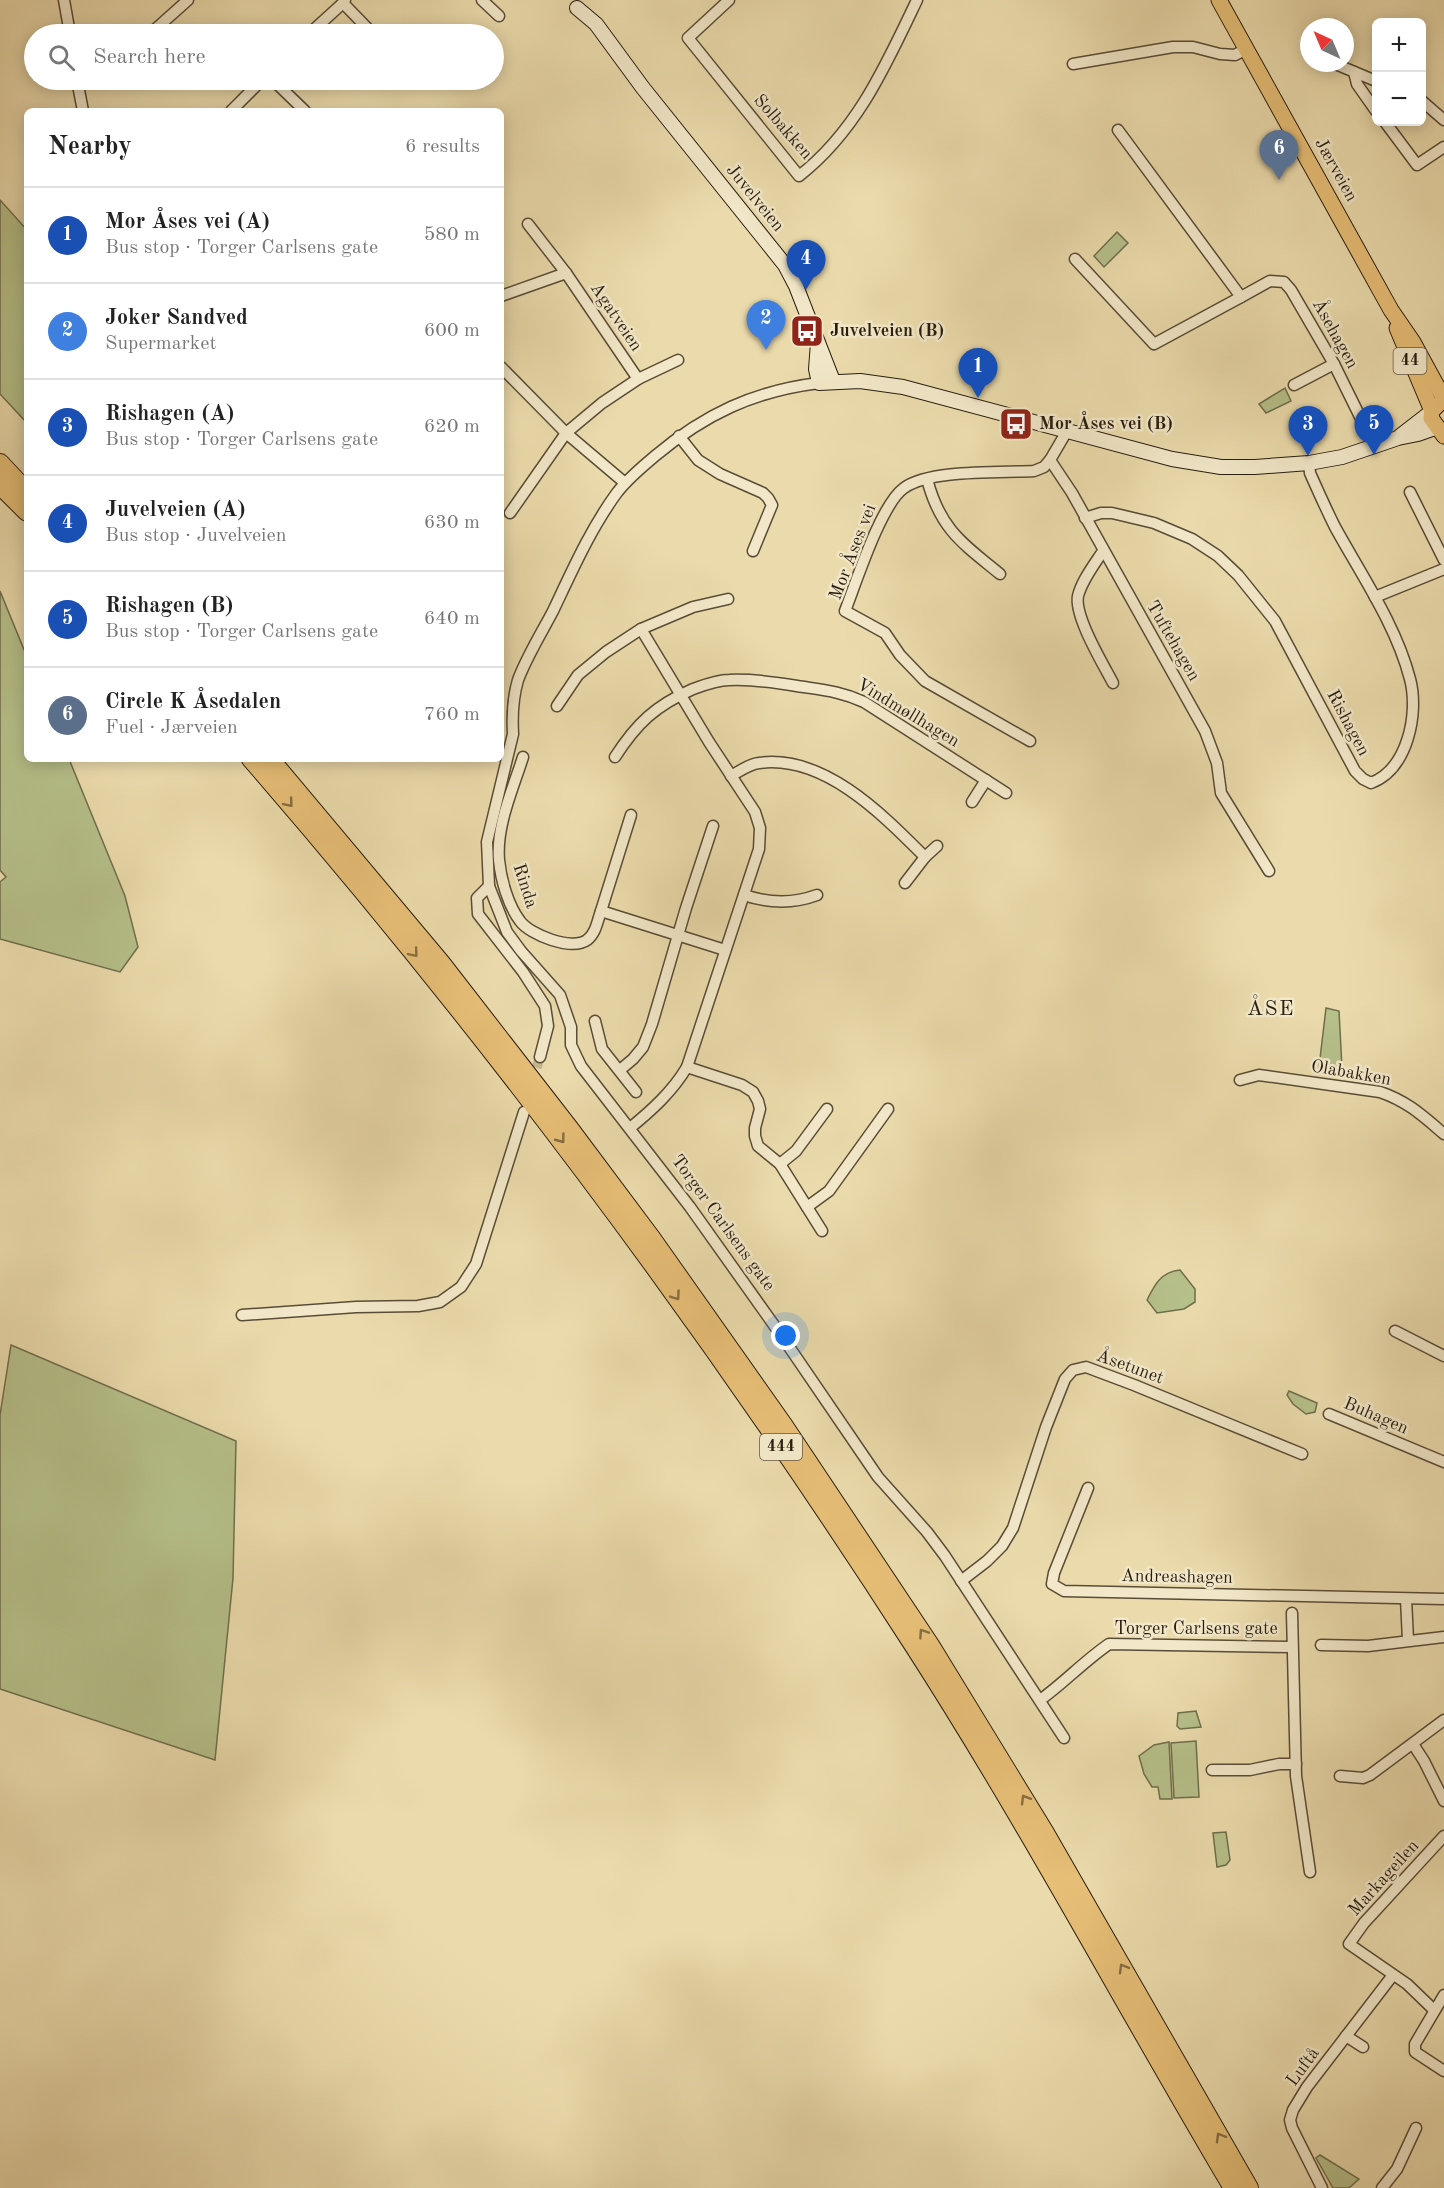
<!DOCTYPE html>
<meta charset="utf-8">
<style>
body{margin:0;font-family:"Old Standard TT",serif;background:#f2f2f2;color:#222}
.controls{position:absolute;right:18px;top:18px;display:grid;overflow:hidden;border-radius:9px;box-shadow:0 3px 15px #0003}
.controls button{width:54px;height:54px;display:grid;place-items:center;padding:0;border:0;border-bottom:2px solid #e0e0e0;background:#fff;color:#222;font:30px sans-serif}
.compass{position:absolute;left:1300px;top:18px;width:54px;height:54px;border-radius:50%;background:#fff;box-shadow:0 3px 15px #0003;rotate:316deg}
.you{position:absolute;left:786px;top:1336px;width:21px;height:21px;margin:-15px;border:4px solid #fff;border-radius:50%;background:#1a73e8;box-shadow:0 0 0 9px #1a73e833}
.badge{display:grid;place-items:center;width:39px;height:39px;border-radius:50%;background:#b45309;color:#fff;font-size:20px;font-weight:700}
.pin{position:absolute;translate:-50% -50px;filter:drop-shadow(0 2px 3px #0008)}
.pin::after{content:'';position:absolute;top:32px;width:21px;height:18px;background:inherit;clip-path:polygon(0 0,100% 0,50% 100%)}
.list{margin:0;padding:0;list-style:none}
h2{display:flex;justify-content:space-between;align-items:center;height:78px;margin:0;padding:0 24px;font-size:26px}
h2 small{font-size:20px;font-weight:400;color:#767676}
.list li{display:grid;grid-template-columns:39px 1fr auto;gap:18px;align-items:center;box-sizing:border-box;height:96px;padding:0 24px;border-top:2px solid #e0e0e0}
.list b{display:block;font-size:22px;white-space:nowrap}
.list p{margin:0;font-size:20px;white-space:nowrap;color:#767676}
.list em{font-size:20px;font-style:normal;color:#767676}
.icon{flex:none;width:33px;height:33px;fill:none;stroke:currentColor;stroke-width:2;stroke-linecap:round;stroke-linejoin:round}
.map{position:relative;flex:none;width:1444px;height:2188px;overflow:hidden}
.search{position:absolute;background:#fff;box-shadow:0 3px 15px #0003;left:24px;top:24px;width:480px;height:66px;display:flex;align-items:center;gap:15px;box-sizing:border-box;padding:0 21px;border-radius:33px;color:#767676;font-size:22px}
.panel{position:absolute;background:#fff;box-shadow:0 3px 15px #0003;left:24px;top:108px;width:480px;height:654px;border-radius:9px}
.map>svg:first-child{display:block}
.green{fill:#b6c08a;stroke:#6f6e4c;stroke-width:1.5}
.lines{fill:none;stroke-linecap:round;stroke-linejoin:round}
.street-tunnel{stroke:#c4b58d;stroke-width:10;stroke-dasharray:10 5;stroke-linecap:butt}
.street-casing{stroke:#594c36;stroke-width:13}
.secondary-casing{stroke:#281d0f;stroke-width:16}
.primary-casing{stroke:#281d0f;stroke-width:17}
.highway-casing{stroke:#281d0f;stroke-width:20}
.street{stroke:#f2e8c9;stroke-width:10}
.secondary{stroke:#f2e8c9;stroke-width:14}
.primary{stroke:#e6be76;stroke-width:15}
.highway{stroke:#e6be76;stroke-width:18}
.oneway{stroke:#876e42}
.labels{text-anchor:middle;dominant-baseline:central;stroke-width:5;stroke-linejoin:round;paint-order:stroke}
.shield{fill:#f2e8c9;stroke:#655a47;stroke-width:1.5}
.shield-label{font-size:16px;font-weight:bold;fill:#281d0f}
.street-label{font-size:18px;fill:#281d0f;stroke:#f2e8c9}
.poi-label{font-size:18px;font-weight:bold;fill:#281d0f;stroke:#f2e8c9;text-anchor:start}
.quarter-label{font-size:21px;letter-spacing:1.5px;fill:#281d0f;stroke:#f2e8c9}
</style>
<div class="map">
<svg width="1444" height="2188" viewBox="0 0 1444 2188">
<rect width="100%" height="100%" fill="#ebdbac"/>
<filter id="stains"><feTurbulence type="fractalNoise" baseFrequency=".00333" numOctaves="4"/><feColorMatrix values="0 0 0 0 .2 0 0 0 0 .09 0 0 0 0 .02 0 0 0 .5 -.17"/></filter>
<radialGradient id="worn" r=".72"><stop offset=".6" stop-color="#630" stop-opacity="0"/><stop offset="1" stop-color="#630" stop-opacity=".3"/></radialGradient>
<g class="green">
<polygon points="0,200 27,230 27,423 0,394"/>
<polygon points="1117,232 1128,243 1104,267 1094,256"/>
<polygon points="1285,388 1291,401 1266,413 1259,404"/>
<polygon points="0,591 27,657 27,759 69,759 125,896 138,947 120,972 0,939 0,882 6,877 0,870"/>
<polygon points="1326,1008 1339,1011 1342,1068 1319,1067"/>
<path d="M 1180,1270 L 1195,1289 L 1195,1302 L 1184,1309 L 1157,1313 L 1147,1300 C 1155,1284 1161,1272 1180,1270 Z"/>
<polygon points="11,1345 236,1441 233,1578 215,1760 0,1689 0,1415"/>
<polygon points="1289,1391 1317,1403 1315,1412 1306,1414 1293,1404 1287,1395"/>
<polygon points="1196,1711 1201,1727 1180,1729 1177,1726 1178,1713"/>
<polygon points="1196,1741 1199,1797 1174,1798 1171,1743"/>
<polygon points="1169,1742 1172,1799 1160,1799 1158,1787 1152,1787 1144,1774 1139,1756 1154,1745"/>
<polygon points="1226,1832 1230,1860 1226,1865 1217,1867 1213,1833"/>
<polygon points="1320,2155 1359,2179 1349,2188 1333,2188 1316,2158"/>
</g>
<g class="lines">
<polyline class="street-tunnel" points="532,1082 540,1057"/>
<defs>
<g id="street">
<polyline points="64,0 70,34"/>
<polyline points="345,0 343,3 373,34"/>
<polyline points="482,0 499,16"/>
<path d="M 729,0 L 688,38 L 799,176 C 857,131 886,65 917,0"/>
<polyline points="150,34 188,0"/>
<polyline points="309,34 343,3"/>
<polyline points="1333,63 1376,81"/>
<polyline points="1073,64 1173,47 1193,47 1220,54 1235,55 1246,49"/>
<polyline points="1354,72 1357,84 1376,111"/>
<polyline points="77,80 83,111"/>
<polyline points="273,80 305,111"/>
<polyline points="415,80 418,82"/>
<polyline points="1422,101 1444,120"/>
<polyline points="231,111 262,80"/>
<polyline points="1385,122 1417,165 1444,147"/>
<polyline points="1118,130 1241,297 1270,281 1284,282 1291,290 1334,364 1375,447"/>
<polyline points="528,224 566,273"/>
<polyline points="1075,259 1154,344 1241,297"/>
<polyline points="501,296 566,273 638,379 602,403 566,433 510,513"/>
<polyline points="501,367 566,433 625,483"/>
<polyline points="638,379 678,360"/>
<path d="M 819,383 C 754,391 705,414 655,456 C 641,468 627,479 616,494 C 590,530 572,571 553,611 C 542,632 526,658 518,680 C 513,697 512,717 513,734 L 487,842 L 489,886 L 507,932 L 521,951 L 560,995 L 571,1027 L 571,1045 L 581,1066 L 690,1207 L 781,1335 L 878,1477 L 927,1532 L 945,1556 L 1064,1738"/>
<polyline points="1294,385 1334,364"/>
<polyline points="1067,431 1050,460 1072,493 1205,731 1217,763 1221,793 1269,871"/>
<polyline points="679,436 698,460 720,474 763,493 768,498 772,505 753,551"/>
<path d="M 927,479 C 940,529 962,543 1000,574"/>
<polyline points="1410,492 1444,560"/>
<path d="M 1085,518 L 1101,513 L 1112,513 L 1154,523 L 1192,539 L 1218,556 L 1238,575 L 1275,621 L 1355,771 L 1363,779 L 1371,783 C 1408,769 1419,713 1410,679 C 1396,625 1362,576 1335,527 C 1326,509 1318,491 1310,473 L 1309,463"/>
<path d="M 1103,551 C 1094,565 1082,580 1078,596 C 1074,616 1103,664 1113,683"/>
<polyline points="1375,597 1444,569"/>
<polyline points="557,706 578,675 606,652 641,629 693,607 728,599"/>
<path d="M 1030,741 L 925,681 L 900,655 L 885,633 L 845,611 C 856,583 881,504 904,488 C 930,469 1002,473 1034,471 L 1044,467 L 1050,460"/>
<path d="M 523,757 C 513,789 496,826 499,860 C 501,880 508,905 520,921 C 530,935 572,951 587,940 C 596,933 597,922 601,911 L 725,950"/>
<path d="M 615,757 C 637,723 655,706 693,689 C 704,685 717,680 729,680 C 752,679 774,682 797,686 C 822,690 840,691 864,702 L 1006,793"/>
<path d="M 731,776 C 740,771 749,764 759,763 C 824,754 883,815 925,857 L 905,883"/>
<polyline points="972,802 986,780"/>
<polyline points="925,857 937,846"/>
<polyline points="489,886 477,898 478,914 523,972 545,1006 548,1026 540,1057"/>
<path d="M 744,895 C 768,903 793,904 817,895"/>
<polyline points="601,911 631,815"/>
<polyline points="595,1021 602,1049 636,1092"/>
<polyline points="687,1067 742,1085 753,1092 758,1101 760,1109 755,1128 755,1136 758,1146 780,1164 822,1231"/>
<polyline points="620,1070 633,1059 643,1047 652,1024 686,908 713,826"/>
<path d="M 1240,1080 L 1259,1075 L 1380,1092 C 1407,1101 1423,1116 1444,1134"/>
<path d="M 630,1128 C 652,1110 672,1092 687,1067 L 759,849 L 760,828 L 755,812 L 709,742 L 641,629"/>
<polyline points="780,1164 796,1151 827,1109"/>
<polyline points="807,1207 829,1191 888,1109"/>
<polyline points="242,1315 356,1307 418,1306 440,1302 461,1287 476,1264 524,1112"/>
<polyline points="1395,1331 1444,1356"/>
<polyline points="1329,1414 1444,1462"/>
<polyline points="1088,1488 1054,1573 1052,1584 1064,1591 1444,1599"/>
<polyline points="961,1581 987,1561 1002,1546 1013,1528 1046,1427 1065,1379 1073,1370 1086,1367 1134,1385 1302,1454"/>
<polyline points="1406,1599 1408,1640"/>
<polyline points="1292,1613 1296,1776 1310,1872"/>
<polyline points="1321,1645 1368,1646 1444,1637"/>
<path d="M 1040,1700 C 1064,1683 1084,1661 1109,1644 L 1292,1647"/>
<polyline points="1413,1744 1424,1761 1444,1801"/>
<polyline points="1212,1770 1250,1770 1279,1764 1296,1764"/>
<polyline points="1340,1776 1363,1778 1370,1775 1444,1720"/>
<polyline points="1444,1995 1415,2044 1415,2052 1444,2071"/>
<polyline points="1434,2010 1407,1984 1349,1944 1364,1923 1444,1836"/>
<polyline points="1346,2036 1363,2047"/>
<polyline points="1322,2188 1292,2128 1290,2120 1293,2110 1307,2087 1393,1975"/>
<polyline points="1382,2188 1397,2169 1416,2128"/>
</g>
<g id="secondary">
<polyline points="577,8 596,24 643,88 785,265 796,286 833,381"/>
<polyline points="818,343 816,369 819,383 860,381 903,387 1172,459 1221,467 1255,467 1309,463 1342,457 1398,438 1418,434 1438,427"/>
<polyline points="1400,436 1431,412"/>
</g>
<g id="primary">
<polyline points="1219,0 1391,310 1413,342 1444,399"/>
<polyline points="1397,328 1432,411"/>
<polyline points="1438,405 1432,411 1431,418 1444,436"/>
</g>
<g id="highway">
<polyline points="0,463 27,492"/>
<polyline points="0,485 27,512"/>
<path d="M 251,759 C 493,1038 714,1335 914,1646 C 1028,1823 1126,2008 1233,2188"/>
<polyline points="270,759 441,963 569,1128 652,1239 784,1426 930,1645 1045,1833 1249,2188"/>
</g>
</defs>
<use href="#street" class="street-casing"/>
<use href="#secondary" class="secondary-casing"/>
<use href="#primary" class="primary-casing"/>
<use href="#highway" class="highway-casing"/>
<use href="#street" class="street"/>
<use href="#secondary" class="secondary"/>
<use href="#primary" class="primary"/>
<use href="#highway" class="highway"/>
</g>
<defs><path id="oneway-chevron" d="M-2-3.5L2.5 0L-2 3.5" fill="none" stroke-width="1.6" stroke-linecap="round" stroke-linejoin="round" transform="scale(1.5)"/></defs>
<g class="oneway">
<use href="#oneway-chevron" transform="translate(289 803) rotate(50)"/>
<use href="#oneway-chevron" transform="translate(414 953) rotate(50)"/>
<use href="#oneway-chevron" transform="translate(561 1139) rotate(53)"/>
<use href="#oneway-chevron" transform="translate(676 1296) rotate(55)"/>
<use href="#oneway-chevron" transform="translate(923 1633) rotate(-124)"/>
<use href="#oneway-chevron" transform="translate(1025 1799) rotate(-121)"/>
<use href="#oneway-chevron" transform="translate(1123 1968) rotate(-120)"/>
<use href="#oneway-chevron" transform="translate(1220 2137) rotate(-120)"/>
</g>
<defs>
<symbol id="bus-square" viewBox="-11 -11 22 22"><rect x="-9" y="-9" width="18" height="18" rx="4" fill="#8f2418" stroke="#f2e8c9"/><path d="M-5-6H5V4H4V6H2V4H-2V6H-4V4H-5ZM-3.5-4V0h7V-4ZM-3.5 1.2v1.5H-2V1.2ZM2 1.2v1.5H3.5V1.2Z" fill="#fff"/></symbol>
</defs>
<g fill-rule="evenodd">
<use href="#bus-square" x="788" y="312" width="38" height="38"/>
<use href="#bus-square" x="997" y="405" width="38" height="38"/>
</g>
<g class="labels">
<g class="shield">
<rect x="1393.5" y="348" width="33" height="26" rx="4.5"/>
<rect x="760" y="1434" width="42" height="26" rx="4.5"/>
</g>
<g class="shield-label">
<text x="1410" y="361">44</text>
<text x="781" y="1447">444</text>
</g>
<g class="street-label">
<text transform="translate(783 127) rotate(49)">Solbakken</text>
<text transform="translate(1336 170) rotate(61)">Jærveien</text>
<text transform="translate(755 198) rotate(51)">Juvelveien</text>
<text transform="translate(616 317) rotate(56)">Agatveien</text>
<text transform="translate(1335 334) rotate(61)">Åsehagen</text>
<text transform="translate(853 552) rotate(-69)">Mor Åses vei</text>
<text transform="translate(1173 641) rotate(60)">Tuftehagen</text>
<text transform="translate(908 713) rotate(31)">Vindmøllhagen</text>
<text transform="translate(1348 723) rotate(62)">Rishagen</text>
<text transform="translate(525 886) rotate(72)">Rinda</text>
<text transform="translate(1351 1073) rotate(10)">Olabakken</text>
<text transform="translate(723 1223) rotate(54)">Torger Carlsens gate</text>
<text transform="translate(1130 1367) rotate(20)">Åsetunet</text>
<text transform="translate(1376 1416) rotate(23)">Buhagen</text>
<text transform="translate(1177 1577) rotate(1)">Andreashagen</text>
<text x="1196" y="1629">Torger Carlsens gate</text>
<text transform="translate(1384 1878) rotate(-48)">Markageilen</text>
<text transform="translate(1303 2067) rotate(-54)">Luftå</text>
</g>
<g class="poi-label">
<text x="830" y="331">Juvelveien (B)</text>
<text x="1039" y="424">Mor Åses vei (B)</text>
</g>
<g class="quarter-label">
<text x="1271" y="1009">ÅSE</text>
</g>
</g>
<rect width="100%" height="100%" filter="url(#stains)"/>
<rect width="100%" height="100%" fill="url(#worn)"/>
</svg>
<div class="controls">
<button>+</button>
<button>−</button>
</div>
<svg class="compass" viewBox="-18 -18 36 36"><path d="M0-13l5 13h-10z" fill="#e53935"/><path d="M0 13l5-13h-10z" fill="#767676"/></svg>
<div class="you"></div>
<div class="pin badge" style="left:978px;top:398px;background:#1a4fb4">1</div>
<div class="pin badge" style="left:766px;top:350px;background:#3f7fe0">2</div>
<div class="pin badge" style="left:1308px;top:456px;background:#1a4fb4">3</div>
<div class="pin badge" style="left:806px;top:290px;background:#1a4fb4">4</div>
<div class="pin badge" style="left:1374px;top:455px;background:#1a4fb4">5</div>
<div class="pin badge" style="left:1279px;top:180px;background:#5c6f8a">6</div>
<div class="search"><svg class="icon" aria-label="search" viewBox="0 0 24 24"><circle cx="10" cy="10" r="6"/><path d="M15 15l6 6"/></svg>Search here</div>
<section class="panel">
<h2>Nearby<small>6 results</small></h2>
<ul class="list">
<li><span class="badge" style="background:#1a4fb4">1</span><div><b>Mor Åses vei (A)</b><p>Bus stop · Torger Carlsens gate</p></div><em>580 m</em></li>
<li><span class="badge" style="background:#3f7fe0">2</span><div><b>Joker Sandved</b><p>Supermarket</p></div><em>600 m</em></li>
<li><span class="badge" style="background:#1a4fb4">3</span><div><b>Rishagen (A)</b><p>Bus stop · Torger Carlsens gate</p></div><em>620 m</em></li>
<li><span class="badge" style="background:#1a4fb4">4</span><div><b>Juvelveien (A)</b><p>Bus stop · Juvelveien</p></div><em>630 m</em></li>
<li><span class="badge" style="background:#1a4fb4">5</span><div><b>Rishagen (B)</b><p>Bus stop · Torger Carlsens gate</p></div><em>640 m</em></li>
<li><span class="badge" style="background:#5c6f8a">6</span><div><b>Circle K Åsedalen</b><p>Fuel · Jærveien</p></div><em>760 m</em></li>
</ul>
</section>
</div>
